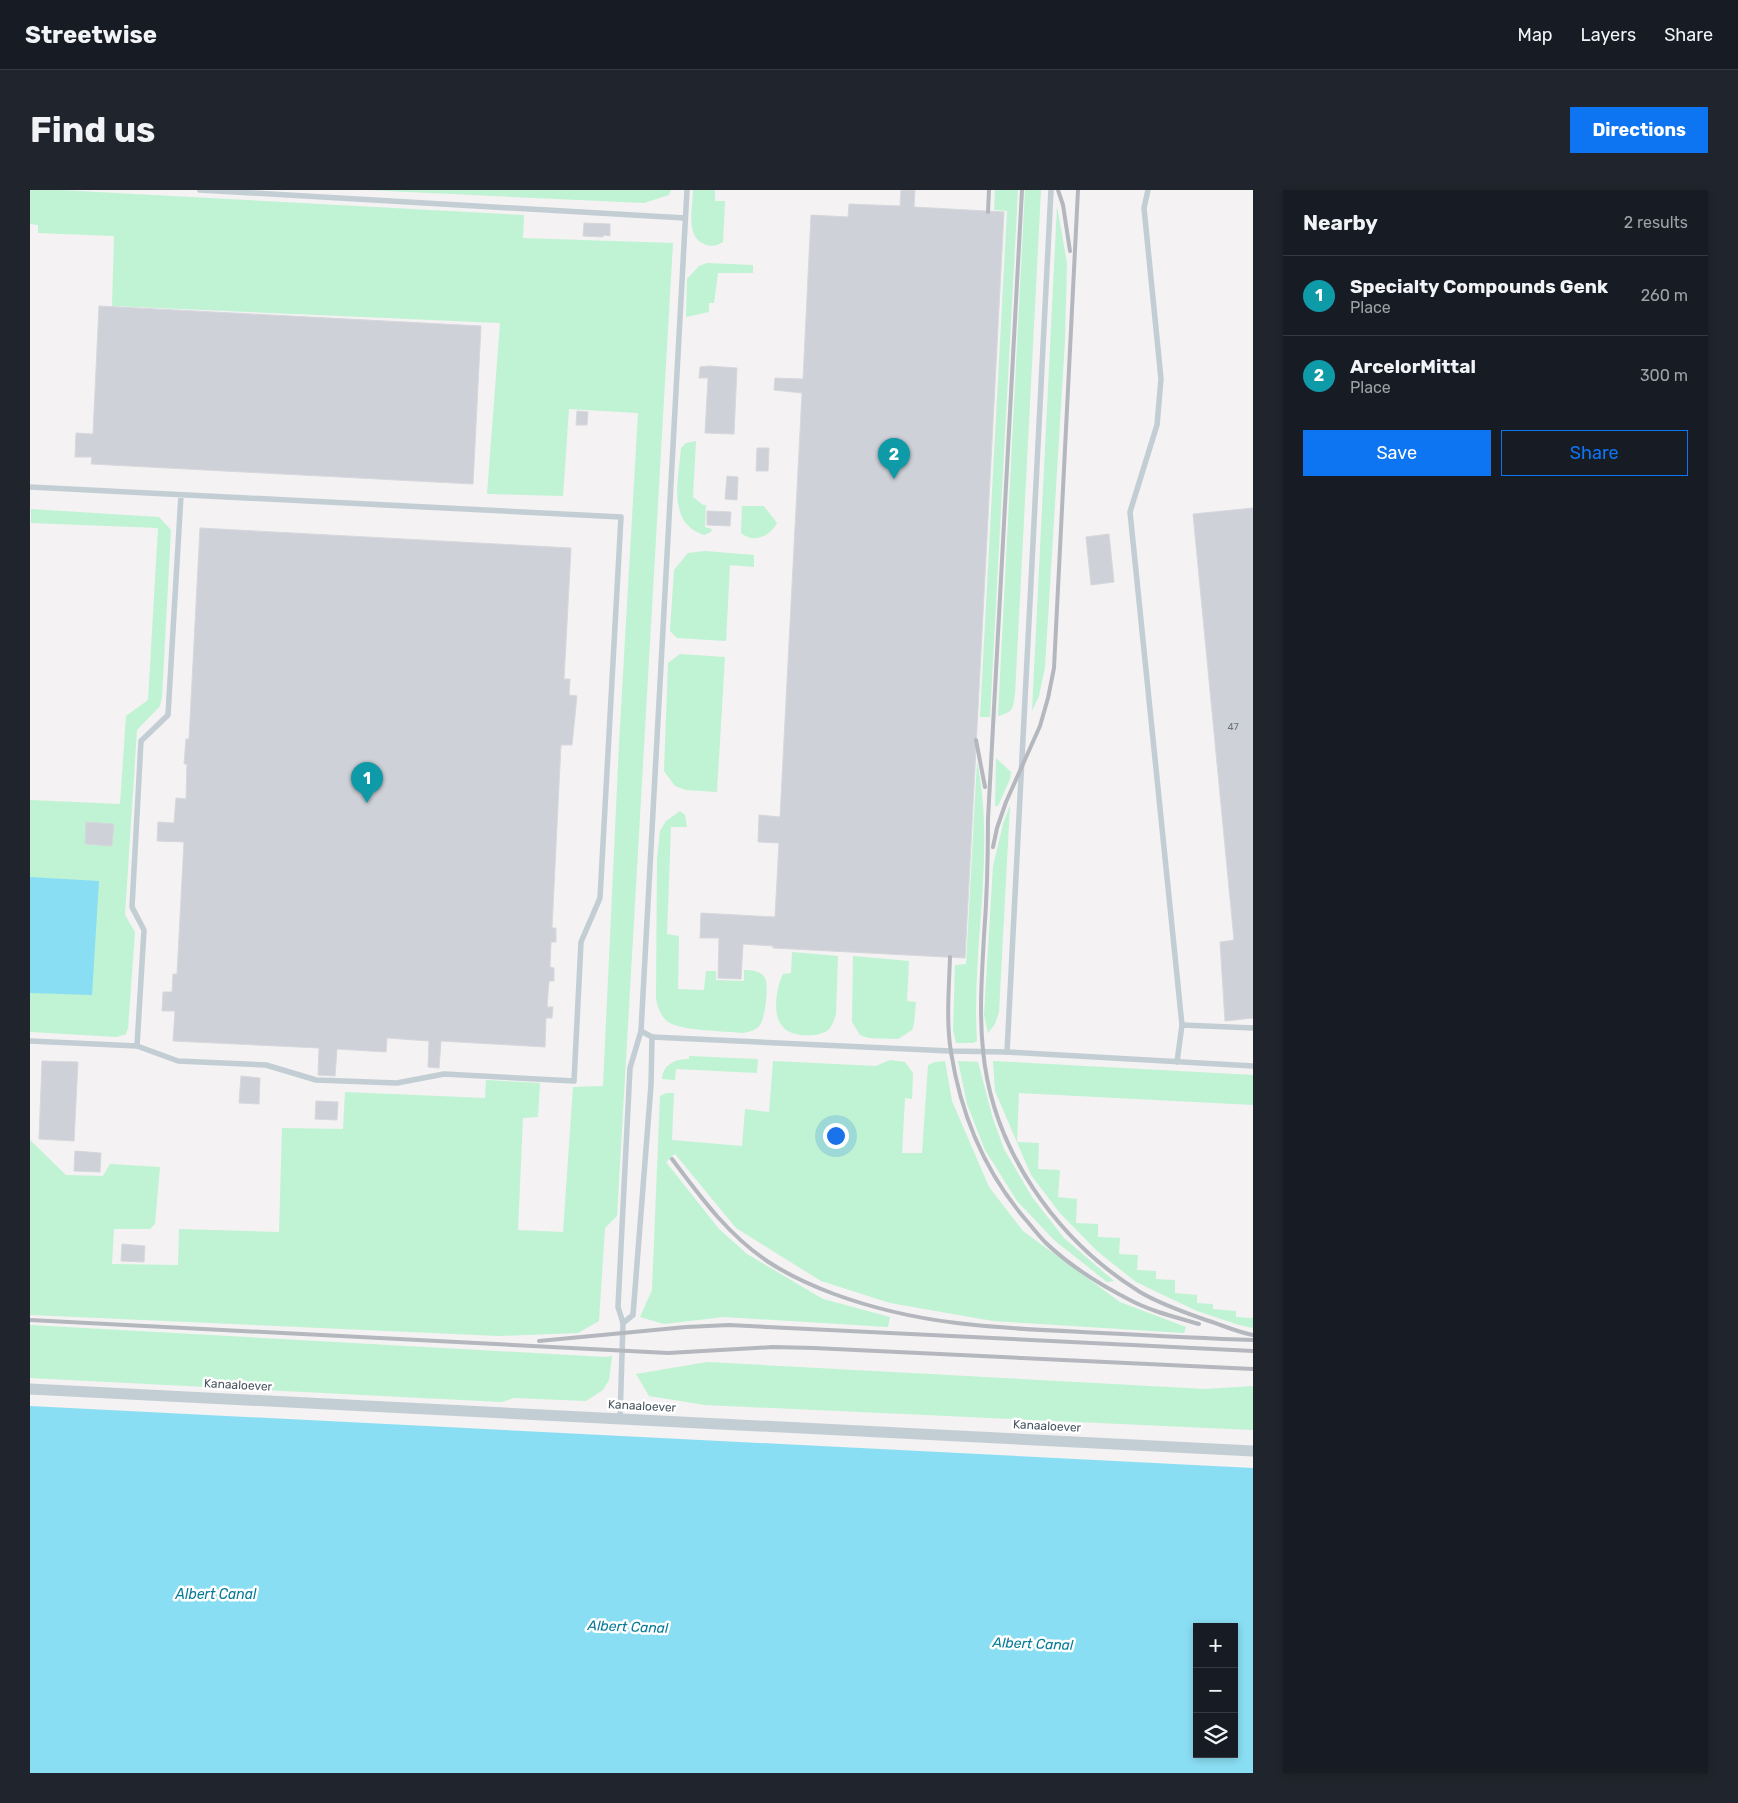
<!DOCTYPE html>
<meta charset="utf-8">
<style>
body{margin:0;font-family:Rubik,sans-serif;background:#20242c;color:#f1f3f6}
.controls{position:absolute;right:15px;bottom:15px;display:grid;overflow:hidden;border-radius:0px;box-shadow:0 2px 8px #0003}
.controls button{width:45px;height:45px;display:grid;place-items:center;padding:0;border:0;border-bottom:1px solid #363941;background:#171b24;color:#f1f3f6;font:25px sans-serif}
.you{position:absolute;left:805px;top:945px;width:18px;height:18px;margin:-12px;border:4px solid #fff;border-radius:50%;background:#1a73e8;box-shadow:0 0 0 8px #1a73e833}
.badge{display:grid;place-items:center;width:32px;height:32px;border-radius:50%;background:#0e75f2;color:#fff;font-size:16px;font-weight:700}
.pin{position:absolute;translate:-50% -41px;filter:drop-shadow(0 1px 2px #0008)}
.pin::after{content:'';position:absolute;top:26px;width:18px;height:15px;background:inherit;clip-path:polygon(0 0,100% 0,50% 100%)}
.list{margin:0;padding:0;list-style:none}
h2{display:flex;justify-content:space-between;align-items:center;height:65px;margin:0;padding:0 20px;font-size:21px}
h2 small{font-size:16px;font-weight:400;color:#9ea1a6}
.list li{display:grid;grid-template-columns:32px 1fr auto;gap:15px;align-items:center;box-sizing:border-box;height:80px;padding:0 20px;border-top:1px solid #363941}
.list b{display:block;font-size:19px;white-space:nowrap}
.list p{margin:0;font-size:16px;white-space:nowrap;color:#9ea1a6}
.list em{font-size:16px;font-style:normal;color:#9ea1a6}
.actions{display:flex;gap:10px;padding:15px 20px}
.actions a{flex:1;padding:11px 0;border:1px solid #0e75f2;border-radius:0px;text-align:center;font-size:18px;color:#0e75f2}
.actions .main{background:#0e75f2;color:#fff}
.icon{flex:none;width:28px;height:28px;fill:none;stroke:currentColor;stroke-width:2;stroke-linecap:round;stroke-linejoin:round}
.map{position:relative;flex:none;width:1223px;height:1583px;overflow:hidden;border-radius:0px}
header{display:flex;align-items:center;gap:30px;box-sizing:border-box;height:70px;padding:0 25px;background:#171b24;border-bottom:1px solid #363941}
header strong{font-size:24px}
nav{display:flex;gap:28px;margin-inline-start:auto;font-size:18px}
.intro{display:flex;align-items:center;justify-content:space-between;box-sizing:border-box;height:120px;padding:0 30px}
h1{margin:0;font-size:35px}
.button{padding:12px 22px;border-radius:0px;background:#0e75f2;color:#fff;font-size:18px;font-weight:700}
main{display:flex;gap:30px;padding:0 30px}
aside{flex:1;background:#171b24;border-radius:0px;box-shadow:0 2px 8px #0003}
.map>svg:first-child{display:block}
.green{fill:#bff3d3}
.water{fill:#8adef3;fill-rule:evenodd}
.building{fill:#ced1d7;stroke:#d6d8de}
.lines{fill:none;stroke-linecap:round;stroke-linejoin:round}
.lane{stroke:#c2cdd4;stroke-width:5.5}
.street{stroke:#c2cdd4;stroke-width:11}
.rail{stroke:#b4b7bd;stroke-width:4}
.labels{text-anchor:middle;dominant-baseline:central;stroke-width:5;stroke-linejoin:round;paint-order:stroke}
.number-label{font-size:10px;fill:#6a757e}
.street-label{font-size:12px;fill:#485661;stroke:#fff}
.water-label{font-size:14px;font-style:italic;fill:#067b98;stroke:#fff}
</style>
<header>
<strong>Streetwise</strong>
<nav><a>Map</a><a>Layers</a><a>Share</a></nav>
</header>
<div class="intro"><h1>Find us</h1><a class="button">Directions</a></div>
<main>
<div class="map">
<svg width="1223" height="1583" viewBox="0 0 1223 1583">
<rect width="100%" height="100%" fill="#f4f2f2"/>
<g class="green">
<polygon points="0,0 30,0 494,25 493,48 643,53 587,1026 575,1038 569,1131 548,1143 469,1146 0,1125 0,950 36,985 73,986 80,974 130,977 125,1034 120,1039 84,1039 82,1074 148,1075 149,1039 249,1042 252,938 313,939 315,902 455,908 456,890 510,893 508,927 493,928 488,1040 533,1042 543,897 573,896 589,554 608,223 539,219 533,306 457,304 470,133 82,116 84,46 8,43 8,35 0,34"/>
<polygon points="336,0 641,0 639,5 614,13"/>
<path d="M 663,0 L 685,0 L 685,11 L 695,11 L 693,52 C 687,56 681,57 674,54 C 655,46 663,16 663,0 Z"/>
<polygon points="965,0 988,0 960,527 950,527 977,21 964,20"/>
<path d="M 995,0 L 1011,0 L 985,504 C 983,519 983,522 968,526 Z"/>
<polygon points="1027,16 1037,73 1035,151 1015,477 1009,506 1002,521"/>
<polygon points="677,73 723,75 723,83 688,83 684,113 679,113 679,122 656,127 657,89 669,76"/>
<path d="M 666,251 L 663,307 L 673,315 L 676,315 L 675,337 L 682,339 L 681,342 L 674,345 C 636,333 649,288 651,258 L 656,253 Z"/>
<path d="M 712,316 L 734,316 L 747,333 C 740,346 724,354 711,343 Z"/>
<polygon points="1,319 129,327 141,340 132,507 130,516 107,540 95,725 105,742 98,838 96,844 87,847 0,842 0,610 90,614 96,526 118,510 128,338 1,333"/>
<polygon points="675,361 724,365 724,377 700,375 696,451 647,448 640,441 644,380 658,363"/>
<polygon points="650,464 695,467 687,602 656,600 645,596 634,581 638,473"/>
<polygon points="966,568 981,582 980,589 968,616 965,616"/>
<path d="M 947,572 C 966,660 941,760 947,851 L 943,853 L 926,853 L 923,840 L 925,775 L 936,774 Z"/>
<polygon points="980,615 969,822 965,834 958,843 954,825 963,676 973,634"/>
<path d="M 650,621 L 655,625 L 657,637 L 641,637 L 637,744 L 649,746 L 648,799 L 674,800 L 676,781 L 686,781 L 686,790 L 714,791 L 714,780 C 722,780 731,781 735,788 C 739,795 735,829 730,835 C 726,840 720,842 713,843 C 695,841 652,841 638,832 C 631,827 627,816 626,808 L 627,669 L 630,641 L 636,631 Z"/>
<path d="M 762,762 L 808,766 L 806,824 C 804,830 802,837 797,841 C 787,847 764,847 755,839 C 741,827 746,799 753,784 L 761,783 Z"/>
<polygon points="823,766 879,771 877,811 886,812 884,834 882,840 868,849 838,848 830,845 822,832"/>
<path d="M 659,866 L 728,869 L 727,883 L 646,879 L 645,890 L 632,889 C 633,874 646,869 659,869 Z"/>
<polygon points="860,870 875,872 883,883 882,909 875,908 872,963 892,963 898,875 905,872 915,871 922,911 959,997 993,1041 1090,1112 1156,1137 1154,1143 963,1131 860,1113 791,1091 706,1038 645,964 636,972 689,1039 717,1064 793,1109 860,1127 858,1137 694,1127 634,1134 610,1127 622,1100 630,906 636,903 644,903 642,950 712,956 715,919 739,922 743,871 846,876"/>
<polygon points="928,871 948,872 963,929 974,959 1002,1007 1034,1048 1084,1091 1077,1092 1024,1050 987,1011 955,960 937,914"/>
<polygon points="963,871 1223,885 1223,915 989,903 987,952 1009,953 1008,979 1030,980 1028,1007 1047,1009 1046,1033 1068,1034 1068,1047 1090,1048 1089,1064 1108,1065 1107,1080 1126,1081 1126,1089 1145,1090 1145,1103 1167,1105 1167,1113 1183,1114 1183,1119 1206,1121 1206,1127 1223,1128 1223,1138 1209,1135 1167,1121 1106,1092 1067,1061 1029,1022 1001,985 965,901"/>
<polygon points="0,1135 575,1167 582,1166 579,1190 573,1200 556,1211 484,1208 472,1212 0,1188"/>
<polygon points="677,1172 1175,1199 1223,1196 1223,1240 675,1215 619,1206 606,1184"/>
</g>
<g class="water">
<polygon points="0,687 69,691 62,805 0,803"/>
<path d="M 0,1216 L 1223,1278 L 1223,1583 L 0,1583 ZM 1167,1437 L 1204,1437 L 1204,1564 L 1167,1564 Z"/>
</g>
<g class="building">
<polygon points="871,0 885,0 884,17 974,22 935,768 743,758 743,756 713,754 711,789 688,788 689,748 670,748 671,723 745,727 749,653 728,652 729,625 750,627 772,203 744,200 745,188 773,189 781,25 818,27 819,14 870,16"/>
<polygon points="554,33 580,34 580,46 573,45 573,47 553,46"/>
<polygon points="69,116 451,136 443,294 61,274 62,267 45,267 46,243 63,244"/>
<polygon points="679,176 707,178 704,244 675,243 678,188 669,188 670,177"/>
<polygon points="547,221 558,222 557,235 546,235"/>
<polygon points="727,258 739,258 738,281 726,281"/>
<polygon points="697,286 708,287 707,310 695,309"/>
<polygon points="1223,318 1223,828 1195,831 1190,752 1204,750 1163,324"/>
<polygon points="677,321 701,322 700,336 677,335"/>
<polygon points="170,338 541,358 534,489 540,489 539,505 547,506 542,555 531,555 522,738 526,738 526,752 521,752 520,777 524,778 524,791 519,791 517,817 523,817 522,828 516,828 515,857 411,851 409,878 398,877 399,851 357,848 356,862 307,859 305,886 288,885 289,858 143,851 145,821 132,821 133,802 142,802 143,784 147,784 154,652 127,651 128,632 144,633 146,608 156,609 157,574 154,574 156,549 159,549"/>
<polygon points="1079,344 1084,392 1061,395 1056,347"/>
<polygon points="56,632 84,634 82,656 55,654"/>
<polygon points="12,871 48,872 44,951 9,949"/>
<polygon points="211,886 230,888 229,914 209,913"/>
<polygon points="286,911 308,912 307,930 285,929"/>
<polygon points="45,961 71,963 70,982 44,981"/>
<polygon points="92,1054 115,1056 114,1072 91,1071"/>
</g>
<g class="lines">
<g class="lane">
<polyline points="170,0 655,28"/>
<polyline points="1118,0 1114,18 1131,189 1127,235 1100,322 1152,835 1147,872"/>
<polyline points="0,297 591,327 570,708 551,752 544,891 414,884 367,893 286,890 236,875 148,871 107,856 114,740 102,717 111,551 138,525 151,305"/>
<polyline points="1152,835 1223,838"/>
<polyline points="622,847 920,861 977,862 1223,876"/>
<polyline points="0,851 107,856"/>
<polyline points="977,862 1021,0"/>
<polyline points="593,1133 603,1125 621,895 622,847 611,841 657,0"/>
<polyline points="590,1229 593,1133 588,1117 600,878 611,841"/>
</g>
<polyline class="street" points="0,1199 1223,1261"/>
<g class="rail">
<path d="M 992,0 L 958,629 C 958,668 957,707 954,746 C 952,784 949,822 953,860 C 962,959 1026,1050 1110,1102 C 1128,1113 1156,1123 1176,1130 C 1192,1135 1207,1142 1223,1145"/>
<polyline points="1028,0 1033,15 1040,61"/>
<polyline points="958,22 959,0"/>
<polyline points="946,550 955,597"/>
<polyline points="963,657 967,638 976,612 1010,536 1018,508 1024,478 1048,0"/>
<path d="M 920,767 C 919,799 916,831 921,862 C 931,926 954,981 996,1030 C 1003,1038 1009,1046 1016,1053 C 1040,1076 1069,1094 1098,1109 C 1120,1121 1145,1127 1169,1134"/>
<path d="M 642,969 C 670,1006 697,1044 737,1071 C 758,1085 780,1095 804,1104 C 888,1135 965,1138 1053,1142 C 1110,1145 1166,1148 1223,1150"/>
<polyline points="0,1130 638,1163 743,1157 784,1158 1223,1179"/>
<polyline points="509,1151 656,1137 699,1135 1223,1161"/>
</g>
</g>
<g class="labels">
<g class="number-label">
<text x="1203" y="537">47</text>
</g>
<g class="street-label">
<text transform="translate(208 1195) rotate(3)">Kanaaloever</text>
<text transform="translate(612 1216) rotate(3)">Kanaaloever</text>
<text transform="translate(1017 1236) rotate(3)">Kanaaloever</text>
</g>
<g class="water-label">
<text x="186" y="1404">Albert Canal</text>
<text transform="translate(598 1437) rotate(2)">Albert Canal</text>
<text transform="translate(1003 1454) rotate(2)">Albert Canal</text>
</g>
</g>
</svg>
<div class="controls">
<button>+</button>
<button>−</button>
<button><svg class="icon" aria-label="layers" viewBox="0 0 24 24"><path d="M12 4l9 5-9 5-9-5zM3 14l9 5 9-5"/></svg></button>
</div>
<div class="you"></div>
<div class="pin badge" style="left:337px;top:613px;background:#0f9aa8">1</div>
<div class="pin badge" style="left:864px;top:289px;background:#0f9aa8">2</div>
</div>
<aside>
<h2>Nearby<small>2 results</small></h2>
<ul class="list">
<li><span class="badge" style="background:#0f9aa8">1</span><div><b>Specialty Compounds Genk</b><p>Place</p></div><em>260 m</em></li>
<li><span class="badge" style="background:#0f9aa8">2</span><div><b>ArcelorMittal</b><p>Place</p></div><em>300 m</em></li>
</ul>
<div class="actions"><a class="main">Save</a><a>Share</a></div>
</aside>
</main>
